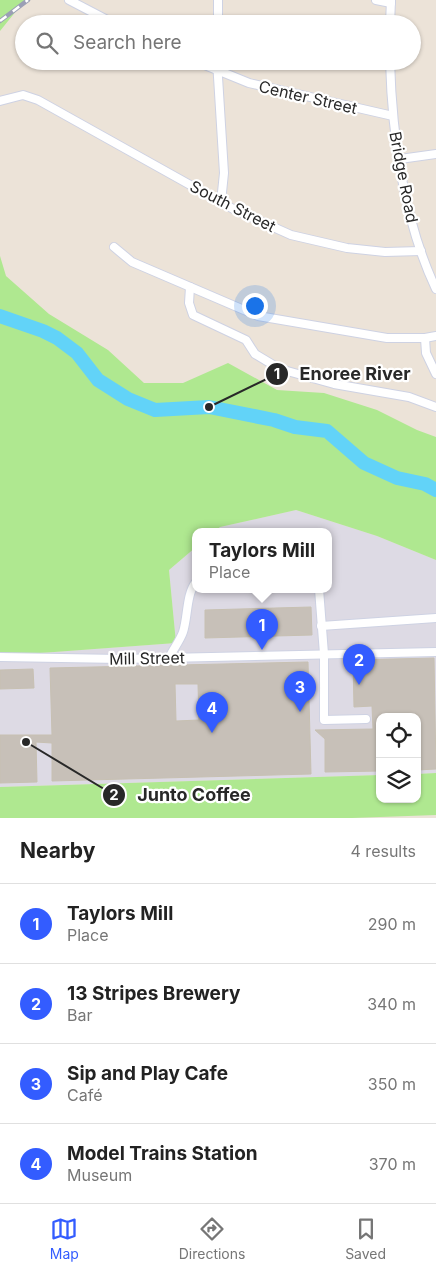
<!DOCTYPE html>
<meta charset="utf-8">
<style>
body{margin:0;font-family:Inter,sans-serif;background:#f6f6f6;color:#222}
.controls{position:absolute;right:15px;bottom:15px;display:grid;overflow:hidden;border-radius:10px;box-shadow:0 1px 4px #0004}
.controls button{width:45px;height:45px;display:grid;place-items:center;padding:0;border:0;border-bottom:1px solid #e0e0e0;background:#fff;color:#222;font:25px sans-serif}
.you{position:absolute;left:254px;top:305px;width:18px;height:18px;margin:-12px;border:4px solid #fff;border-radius:50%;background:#1a73e8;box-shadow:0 0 0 8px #1a73e833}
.badge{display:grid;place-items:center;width:32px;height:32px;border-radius:50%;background:#335cff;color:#fff;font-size:16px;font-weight:700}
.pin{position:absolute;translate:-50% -41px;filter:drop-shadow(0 1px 2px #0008)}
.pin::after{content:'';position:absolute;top:26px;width:18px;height:15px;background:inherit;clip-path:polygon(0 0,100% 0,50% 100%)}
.popup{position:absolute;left:192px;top:528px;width:140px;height:65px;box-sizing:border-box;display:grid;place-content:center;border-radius:10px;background:#fff;filter:drop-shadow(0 1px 4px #0005);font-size:16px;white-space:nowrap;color:#767676}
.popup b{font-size:19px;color:#222}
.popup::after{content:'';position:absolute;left:50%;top:100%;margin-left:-10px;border:10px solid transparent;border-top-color:#fff}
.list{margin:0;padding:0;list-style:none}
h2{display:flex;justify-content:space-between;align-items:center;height:65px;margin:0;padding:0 20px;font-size:21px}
h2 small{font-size:16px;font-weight:400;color:#767676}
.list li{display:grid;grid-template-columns:32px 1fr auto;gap:15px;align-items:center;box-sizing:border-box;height:80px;padding:0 20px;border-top:1px solid #e0e0e0}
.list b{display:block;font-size:19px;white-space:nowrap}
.list p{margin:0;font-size:16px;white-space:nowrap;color:#767676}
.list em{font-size:16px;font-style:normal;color:#767676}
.icon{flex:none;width:28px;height:28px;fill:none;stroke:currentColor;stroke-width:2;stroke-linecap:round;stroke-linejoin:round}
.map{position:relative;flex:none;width:436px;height:818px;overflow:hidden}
.search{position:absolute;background:#fff;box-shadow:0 1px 4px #0004;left:15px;right:15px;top:15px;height:55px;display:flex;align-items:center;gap:12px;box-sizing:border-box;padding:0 18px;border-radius:28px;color:#767676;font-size:19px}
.sheet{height:385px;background:#fff}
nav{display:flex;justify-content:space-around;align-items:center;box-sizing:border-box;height:70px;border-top:1px solid #e0e0e0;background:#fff;font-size:14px;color:#767676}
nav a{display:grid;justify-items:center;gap:2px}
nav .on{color:#335cff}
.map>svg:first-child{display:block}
.industrial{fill:#dddae4}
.green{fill:#afe890}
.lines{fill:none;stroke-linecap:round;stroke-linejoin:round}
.river{stroke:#62d3f8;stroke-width:14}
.building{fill:#c7c0b8;stroke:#c7c0b2;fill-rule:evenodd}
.minor-casing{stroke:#ced2e3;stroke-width:10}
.minor{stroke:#fff;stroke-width:8}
.rail-casing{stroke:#9b9fb5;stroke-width:4.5}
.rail{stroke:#fff;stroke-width:2.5;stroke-dasharray:8;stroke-linecap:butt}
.labels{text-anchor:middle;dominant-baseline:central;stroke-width:4.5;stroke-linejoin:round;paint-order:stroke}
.street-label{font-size:16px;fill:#282828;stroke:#fff}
.leader{fill:none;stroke:#282828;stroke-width:2}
.callout-dot{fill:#282828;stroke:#fff;stroke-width:2}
.mark-label{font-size:15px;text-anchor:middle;font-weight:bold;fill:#fff}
.callout-label{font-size:18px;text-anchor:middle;font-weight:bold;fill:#282828;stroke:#fff;stroke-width:4.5;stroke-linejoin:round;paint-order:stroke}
</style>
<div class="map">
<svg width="436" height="818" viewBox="0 0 436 818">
<rect width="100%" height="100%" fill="#ece3d8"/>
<polygon class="industrial" points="296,510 377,536 436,560 436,773 417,774 417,717 380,717 380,775 0,787 0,656 176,643 169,570 196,547 196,589 328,589 328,531 215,531 220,527"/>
<g class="green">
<polygon points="0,0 25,0 0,31"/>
<polygon points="0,256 6,276 49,314 108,350 144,383 183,383 228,363 277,390 324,393 377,410 417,430 436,437 436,560 377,536 296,510 220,527 215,531 196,531 196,547 169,570 176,643 0,656"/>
<polygon points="436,773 436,815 352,818 0,818 0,787 380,775 380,799 417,799 417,774"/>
</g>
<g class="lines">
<polyline class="river" points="0,316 43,331 57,338 77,353 98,380 128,399 155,410 209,407 274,420 295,427 327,431 364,463 397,478 425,484 436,490"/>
</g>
<g class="building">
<polygon points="311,607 312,635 205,638 205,610"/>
<polygon points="434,658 436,769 417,770 417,717 380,717 380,771 325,772 325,739 315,730 373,729 372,706 354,707 353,660"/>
<path d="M 308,662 L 311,774 L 52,781 L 52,743 L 36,742 L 37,782 L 0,783 L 0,735 L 52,735 L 50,668 ZM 175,684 L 198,684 L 199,720 L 176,721 Z"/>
<polygon points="33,669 34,688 0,689 0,670"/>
</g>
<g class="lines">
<defs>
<g id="minor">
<polyline points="69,0 115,24"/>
<polyline points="376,0 391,3"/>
<polyline points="218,24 218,0"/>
<polyline points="390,24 391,0"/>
<polyline points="195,61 249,83 393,116"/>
<polyline points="217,61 224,173 221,202"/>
<path d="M 390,61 C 392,135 404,222 436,289"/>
<polyline points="0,101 23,95 38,100 235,210 291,235 347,248 385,252 421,251"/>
<polyline points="400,159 436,154"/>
<polyline points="114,247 132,262 258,316 387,338 425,338 436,336"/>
<polyline points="190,287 189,303 193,315 246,340 255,354 280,369 334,384 409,397 436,407"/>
<polyline points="425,338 426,353 436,374"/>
<polyline points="319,589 324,654 324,720 366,719"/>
<polyline points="321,626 436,618"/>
<polyline points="0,657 121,659 436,652"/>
<path d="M 169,658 C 173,649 180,641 183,632 C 188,617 186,594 196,582"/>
</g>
</defs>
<use href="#minor" class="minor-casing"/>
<use href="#minor" class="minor"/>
<defs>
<polyline id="rail" points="0,21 28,0"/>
</defs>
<use href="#rail" class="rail-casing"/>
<use href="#rail" class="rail"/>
</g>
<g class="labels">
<g class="street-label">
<text transform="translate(308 97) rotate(13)">Center Street</text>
<text transform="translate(404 177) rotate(79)">Bridge Road</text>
<text transform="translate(233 206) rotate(27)">South Street</text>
<text transform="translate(147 658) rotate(-1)">Mill Street</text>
</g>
</g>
<path class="leader" d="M209 407L277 374M26 742L114 795"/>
<g class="callout-dot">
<circle cx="209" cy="407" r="5"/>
<circle cx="26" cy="742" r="5"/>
<circle cx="277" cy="374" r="12"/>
<circle cx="114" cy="795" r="12"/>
</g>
<g class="mark-label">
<text x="277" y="379">1</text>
<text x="114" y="800">2</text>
</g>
<g class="callout-label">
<text x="355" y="380">Enoree River</text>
<text x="194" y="801">Junto Coffee</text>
</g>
</svg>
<div class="controls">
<button><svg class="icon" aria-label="locate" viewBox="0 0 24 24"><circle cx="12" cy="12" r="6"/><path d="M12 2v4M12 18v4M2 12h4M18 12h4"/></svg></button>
<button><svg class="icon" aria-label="layers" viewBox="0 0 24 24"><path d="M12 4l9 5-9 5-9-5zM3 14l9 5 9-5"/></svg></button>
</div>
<div class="you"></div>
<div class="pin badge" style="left:262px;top:650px">1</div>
<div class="popup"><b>Taylors Mill</b>Place</div>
<div class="pin badge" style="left:359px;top:685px">2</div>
<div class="pin badge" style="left:300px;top:712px">3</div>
<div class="pin badge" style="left:212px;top:733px">4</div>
<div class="search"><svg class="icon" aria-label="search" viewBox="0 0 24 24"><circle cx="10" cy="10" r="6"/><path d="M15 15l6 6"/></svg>Search here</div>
</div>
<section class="sheet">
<h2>Nearby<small>4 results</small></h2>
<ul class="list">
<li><span class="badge">1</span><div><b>Taylors Mill</b><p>Place</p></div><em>290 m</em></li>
<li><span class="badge">2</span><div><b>13 Stripes Brewery</b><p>Bar</p></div><em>340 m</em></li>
<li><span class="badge">3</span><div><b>Sip and Play Cafe</b><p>Café</p></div><em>350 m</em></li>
<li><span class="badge">4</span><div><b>Model Trains Station</b><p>Museum</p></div><em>370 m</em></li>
</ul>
</section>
<nav>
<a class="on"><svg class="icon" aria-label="map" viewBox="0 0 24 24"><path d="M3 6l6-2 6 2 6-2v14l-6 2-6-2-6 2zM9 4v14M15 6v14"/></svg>Map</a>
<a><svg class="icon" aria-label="directions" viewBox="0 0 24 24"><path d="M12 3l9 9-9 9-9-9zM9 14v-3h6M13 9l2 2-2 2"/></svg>Directions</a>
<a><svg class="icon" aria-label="saved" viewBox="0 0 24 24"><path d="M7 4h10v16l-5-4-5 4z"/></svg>Saved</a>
</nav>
